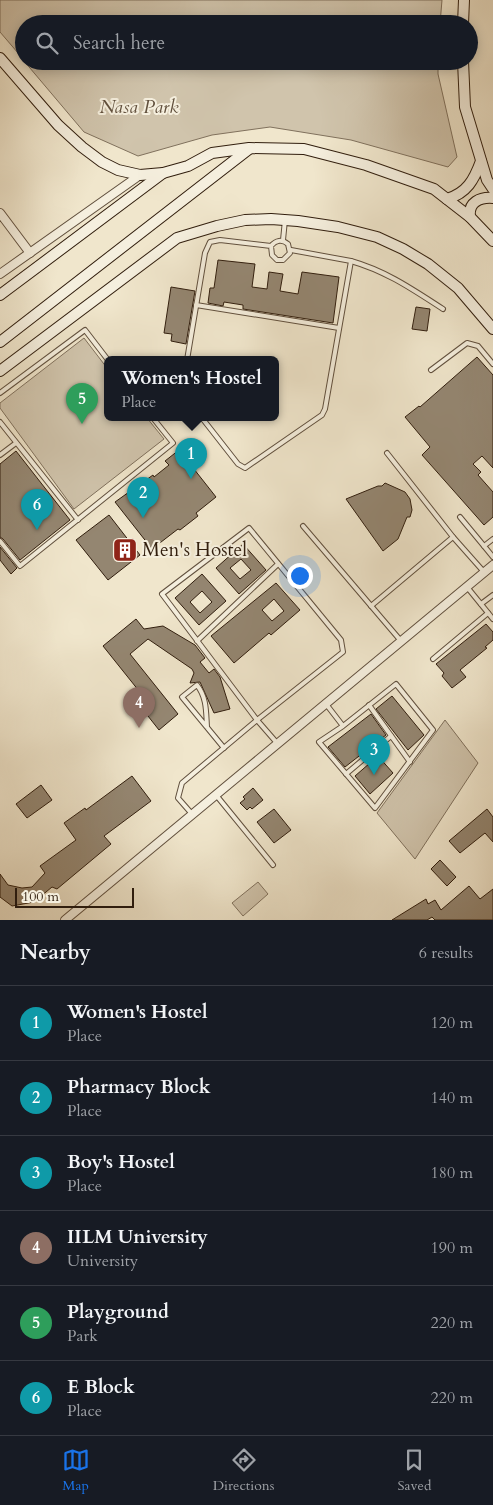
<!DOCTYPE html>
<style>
body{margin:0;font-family:Cardo,serif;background:#20242c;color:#f1f3f6}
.scale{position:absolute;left:15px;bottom:12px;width:119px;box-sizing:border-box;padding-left:5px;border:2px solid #311e0e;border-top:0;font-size:14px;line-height:18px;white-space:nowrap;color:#311e0e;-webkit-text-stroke:4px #f5efde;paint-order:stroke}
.you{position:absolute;left:299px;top:575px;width:18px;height:18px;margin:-12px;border:4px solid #fff;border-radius:50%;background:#1a73e8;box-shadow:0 0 0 8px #1a73e833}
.badge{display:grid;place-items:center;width:32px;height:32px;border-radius:50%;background:#1a73e8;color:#fff;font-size:16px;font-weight:700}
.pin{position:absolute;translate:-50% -41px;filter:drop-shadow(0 1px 2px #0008)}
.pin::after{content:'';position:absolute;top:26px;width:18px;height:15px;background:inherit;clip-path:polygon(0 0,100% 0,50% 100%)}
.popup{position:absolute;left:104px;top:356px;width:175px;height:65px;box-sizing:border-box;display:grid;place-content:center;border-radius:8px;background:#171b24;filter:drop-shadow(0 1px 4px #0005);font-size:16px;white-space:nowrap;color:#9ea1a6}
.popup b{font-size:19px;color:#f1f3f6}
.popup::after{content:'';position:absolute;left:50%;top:100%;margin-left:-10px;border:10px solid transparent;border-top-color:#171b24}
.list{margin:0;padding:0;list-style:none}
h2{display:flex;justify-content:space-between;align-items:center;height:65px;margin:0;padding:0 20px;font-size:21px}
h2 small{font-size:16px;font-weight:400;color:#9ea1a6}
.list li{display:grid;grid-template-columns:32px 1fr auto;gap:15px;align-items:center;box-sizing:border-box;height:75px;padding:0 20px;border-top:1px solid #363941}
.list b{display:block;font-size:19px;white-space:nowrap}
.list p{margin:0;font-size:16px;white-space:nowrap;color:#9ea1a6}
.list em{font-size:16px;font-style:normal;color:#9ea1a6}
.icon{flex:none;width:28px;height:28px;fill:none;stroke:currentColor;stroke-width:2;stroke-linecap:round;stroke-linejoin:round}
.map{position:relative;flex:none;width:493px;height:920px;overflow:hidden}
.search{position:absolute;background:#171b24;box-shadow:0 2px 12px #0003;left:15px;right:15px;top:15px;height:55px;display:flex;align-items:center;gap:12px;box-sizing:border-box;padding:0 18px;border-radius:28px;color:#9ea1a6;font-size:19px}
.sheet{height:515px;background:#171b24}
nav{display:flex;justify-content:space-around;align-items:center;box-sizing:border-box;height:70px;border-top:1px solid #363941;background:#171b24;font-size:14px;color:#9ea1a6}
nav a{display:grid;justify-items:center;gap:2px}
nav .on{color:#1a73e8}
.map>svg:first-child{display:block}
.green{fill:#d0c4ac;stroke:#80715d}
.building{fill:#948671;stroke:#311e0e;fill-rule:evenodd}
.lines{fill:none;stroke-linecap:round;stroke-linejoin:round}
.lane-casing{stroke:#61503e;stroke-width:6}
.street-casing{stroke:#61503e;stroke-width:10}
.secondary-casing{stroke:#311e0e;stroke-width:12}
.lane{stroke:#f5efde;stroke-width:4}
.street{stroke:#f5efde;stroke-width:8}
.secondary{stroke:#f5efde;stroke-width:10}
.labels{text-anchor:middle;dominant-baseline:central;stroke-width:4;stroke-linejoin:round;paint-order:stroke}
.park-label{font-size:19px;font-style:italic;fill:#61503d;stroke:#f5efde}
.poi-label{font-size:19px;fill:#311e0e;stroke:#f5efde;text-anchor:start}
</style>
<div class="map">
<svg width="493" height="920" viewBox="0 0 493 920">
<rect width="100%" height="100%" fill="#f0e6cc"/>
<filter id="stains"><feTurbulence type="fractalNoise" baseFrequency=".004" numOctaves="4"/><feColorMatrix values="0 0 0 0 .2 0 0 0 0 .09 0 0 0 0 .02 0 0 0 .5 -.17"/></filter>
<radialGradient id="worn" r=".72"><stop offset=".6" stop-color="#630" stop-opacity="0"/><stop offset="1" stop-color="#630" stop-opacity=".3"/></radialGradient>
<g class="green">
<polygon points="0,0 442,0 440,24 24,24 24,60 0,32"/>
<polygon points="24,61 438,61 438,74 457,157 448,167 351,140 270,127 212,135 138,156 84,132"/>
<polygon points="84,338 107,368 107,418 147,418 164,439 74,509 0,408 0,403"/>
<polygon points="445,720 478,763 415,859 377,813"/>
<polygon points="258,882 268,894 243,916 232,903"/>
</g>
<g class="building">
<polygon points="218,260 255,264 252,287 267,289 269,272 283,274 280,291 298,294 302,272 339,277 333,323 243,309 243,305 224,302 223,306 208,303 210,288 214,288"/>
<polygon points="171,287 195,291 186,344 171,341 172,334 164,333"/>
<polygon points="416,307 430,309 427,331 412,329"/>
<polygon points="477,357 493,375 493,468 482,456 473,464 481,472 478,475 493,492 493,517 484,525 422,455 430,447 405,417 419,406 420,407"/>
<polygon points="179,450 216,497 196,513 198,516 180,530 178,529 152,549 115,502 153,475 154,477 169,465 165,461"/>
<polygon points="16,451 70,520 20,560 3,539 0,537 0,464"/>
<polygon points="385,483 405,492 410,499 412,510 410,517 407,517 398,539 383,551 346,499 378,486 382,486"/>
<polygon points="109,515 140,555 108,580 76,540"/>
<path d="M 243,544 L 266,570 L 239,594 L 216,568 ZM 241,559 L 251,570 L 240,579 L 230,568 Z"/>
<polygon points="0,547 17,568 11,574 0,560"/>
<path d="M 202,574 L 226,601 L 199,625 L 175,598 ZM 202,591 L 212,602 L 200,613 L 190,602 Z"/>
<path d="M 276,583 L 300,610 L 271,635 L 269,633 L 234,663 L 211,636 ZM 274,599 L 284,611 L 272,621 L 262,610 Z"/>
<polygon points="136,619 144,629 163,626 195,645 205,658 200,662 209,673 214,669 220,677 230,709 214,713 200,682 190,683 194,673 192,669 148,639 130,654 178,714 159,730 144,711 151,706 103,646"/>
<polygon points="486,624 493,632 493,640 485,647 487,648 460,670 466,677 452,688 442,676 444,673 436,664"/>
<polygon points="392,696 424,735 408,750 376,709"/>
<polygon points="371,714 386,735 345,767 328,747"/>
<polygon points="378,756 393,773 370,794 355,776"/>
<polygon points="132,776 151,801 104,836 111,844 57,889 52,887 34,902 12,906 0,897 0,874 8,885 22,888 32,887 45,873 40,866 76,840 64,823 85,808 86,810"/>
<polygon points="41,785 52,800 27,818 16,804"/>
<polygon points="253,788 263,800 252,809 250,807 247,810 240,803 245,799 243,797"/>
<polygon points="274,809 291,830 274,843 257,822"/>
<polygon points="487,809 493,817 493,842 485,833 460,853 449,841"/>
<polygon points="440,860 456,877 447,886 431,869"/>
<polygon points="469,886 480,899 493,889 493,920 435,920 432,917 427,920 392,920 426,899 428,904 435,900 441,910"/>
</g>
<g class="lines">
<defs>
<g id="lane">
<polyline points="283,240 285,220"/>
<path d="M 351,261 C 386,271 412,289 443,309"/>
<polyline points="196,305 339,328"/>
<path d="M 187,360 L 205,253 L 210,242 L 220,240 L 271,246 C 276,240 282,239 288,244 L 290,253 L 283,260 L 277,260 L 272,255 L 271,246"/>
<polyline points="431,370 467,343 478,346 493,364"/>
<polyline points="0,393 85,330 108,360"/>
<polyline points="202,418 238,464 245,468 322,415 325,409 351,261 291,250"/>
<polyline points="0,422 78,520"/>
<polyline points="387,453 453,537"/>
<polyline points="0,455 16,443"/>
<polyline points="460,517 484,546"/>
<polyline points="303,526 401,641"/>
<polygon points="249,528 341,640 343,652 257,720 162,594"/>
<polyline points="493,539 484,546 493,557"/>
<polyline points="0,541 20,566 173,443 153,418"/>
<polyline points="467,587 493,619"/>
<polyline points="481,604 493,595"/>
<polyline points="371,606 453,537 484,572"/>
<polyline points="197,641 278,564"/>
<polyline points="433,659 488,613"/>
<polyline points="326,704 343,726 319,742 375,808 433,730 396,684 343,726"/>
<polyline points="369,705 410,762"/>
<path d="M 207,727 C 206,712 207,698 197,685 L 182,697 L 224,748"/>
<polyline points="346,774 391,736"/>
<polyline points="216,795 273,865"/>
<polyline points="192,814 178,798 182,783 257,720 277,743"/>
</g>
<g id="street">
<polyline points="0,213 30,253"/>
<polyline points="0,274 140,175"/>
<polyline points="65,920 493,565"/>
</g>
<g id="secondary">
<polyline points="463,24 464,0"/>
<polyline points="0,58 58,125 82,147 102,162 118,170 140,175 163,173 188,166 212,153 249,148 304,149 366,165 434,189 470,217 493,241"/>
<polyline points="463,61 465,107 487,180 493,189"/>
<path d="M 447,199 C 467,193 474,180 481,161"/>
<path d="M 470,217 C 468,202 480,197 493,198"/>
<polyline points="0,295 163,173"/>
<polyline points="0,342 249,149"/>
<polyline points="0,371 177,238 217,226 245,220 271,219 298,221 338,227 377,237 403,249 428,264 458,288 493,329"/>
</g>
</defs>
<use href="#lane" class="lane-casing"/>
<use href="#street" class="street-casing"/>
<use href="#secondary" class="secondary-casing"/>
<use href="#lane" class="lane"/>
<use href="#street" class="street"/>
<use href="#secondary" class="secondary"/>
</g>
<defs>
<symbol id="building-square" viewBox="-11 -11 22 22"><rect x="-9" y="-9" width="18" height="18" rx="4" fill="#8f2418" stroke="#f5efde"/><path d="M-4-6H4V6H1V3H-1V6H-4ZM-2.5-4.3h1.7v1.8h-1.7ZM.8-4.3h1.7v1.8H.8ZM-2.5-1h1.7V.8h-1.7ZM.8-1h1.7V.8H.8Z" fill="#fff"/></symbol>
</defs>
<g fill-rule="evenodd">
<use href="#building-square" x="111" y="536" width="28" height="28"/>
</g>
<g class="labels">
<g class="park-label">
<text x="139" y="107">Nasa Park</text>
</g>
<g class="poi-label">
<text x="142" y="550">Men's Hostel</text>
</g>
</g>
<rect width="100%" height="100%" filter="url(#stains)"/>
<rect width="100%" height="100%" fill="url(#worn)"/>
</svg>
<div class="scale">100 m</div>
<div class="you"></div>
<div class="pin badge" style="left:191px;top:479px;background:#0f9aa8">1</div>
<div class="popup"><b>Women's Hostel</b>Place</div>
<div class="pin badge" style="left:143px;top:518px;background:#0f9aa8">2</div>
<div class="pin badge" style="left:374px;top:775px;background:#0f9aa8">3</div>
<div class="pin badge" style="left:139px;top:728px;background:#8d6e63">4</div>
<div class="pin badge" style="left:82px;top:424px;background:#2e9e5b">5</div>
<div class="pin badge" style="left:37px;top:530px;background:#0f9aa8">6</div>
<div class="search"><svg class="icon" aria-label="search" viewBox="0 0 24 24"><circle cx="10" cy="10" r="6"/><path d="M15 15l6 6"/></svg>Search here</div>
</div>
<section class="sheet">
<h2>Nearby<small>6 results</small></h2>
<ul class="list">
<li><span class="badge" style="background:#0f9aa8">1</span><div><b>Women's Hostel</b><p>Place</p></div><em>120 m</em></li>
<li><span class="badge" style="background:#0f9aa8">2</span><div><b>Pharmacy Block</b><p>Place</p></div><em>140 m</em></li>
<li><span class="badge" style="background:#0f9aa8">3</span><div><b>Boy's Hostel</b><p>Place</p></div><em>180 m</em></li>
<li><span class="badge" style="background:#8d6e63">4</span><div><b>IILM University</b><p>University</p></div><em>190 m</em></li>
<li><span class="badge" style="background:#2e9e5b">5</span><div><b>Playground</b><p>Park</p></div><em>220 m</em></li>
<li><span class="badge" style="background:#0f9aa8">6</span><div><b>E Block</b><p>Place</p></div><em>220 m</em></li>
</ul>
</section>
<nav>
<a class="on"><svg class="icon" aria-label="map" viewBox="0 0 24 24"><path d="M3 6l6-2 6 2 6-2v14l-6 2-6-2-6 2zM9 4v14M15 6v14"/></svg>Map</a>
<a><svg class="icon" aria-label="directions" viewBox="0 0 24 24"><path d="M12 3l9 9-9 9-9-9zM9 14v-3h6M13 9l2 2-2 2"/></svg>Directions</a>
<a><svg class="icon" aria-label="saved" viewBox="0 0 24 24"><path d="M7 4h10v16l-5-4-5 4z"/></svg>Saved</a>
</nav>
